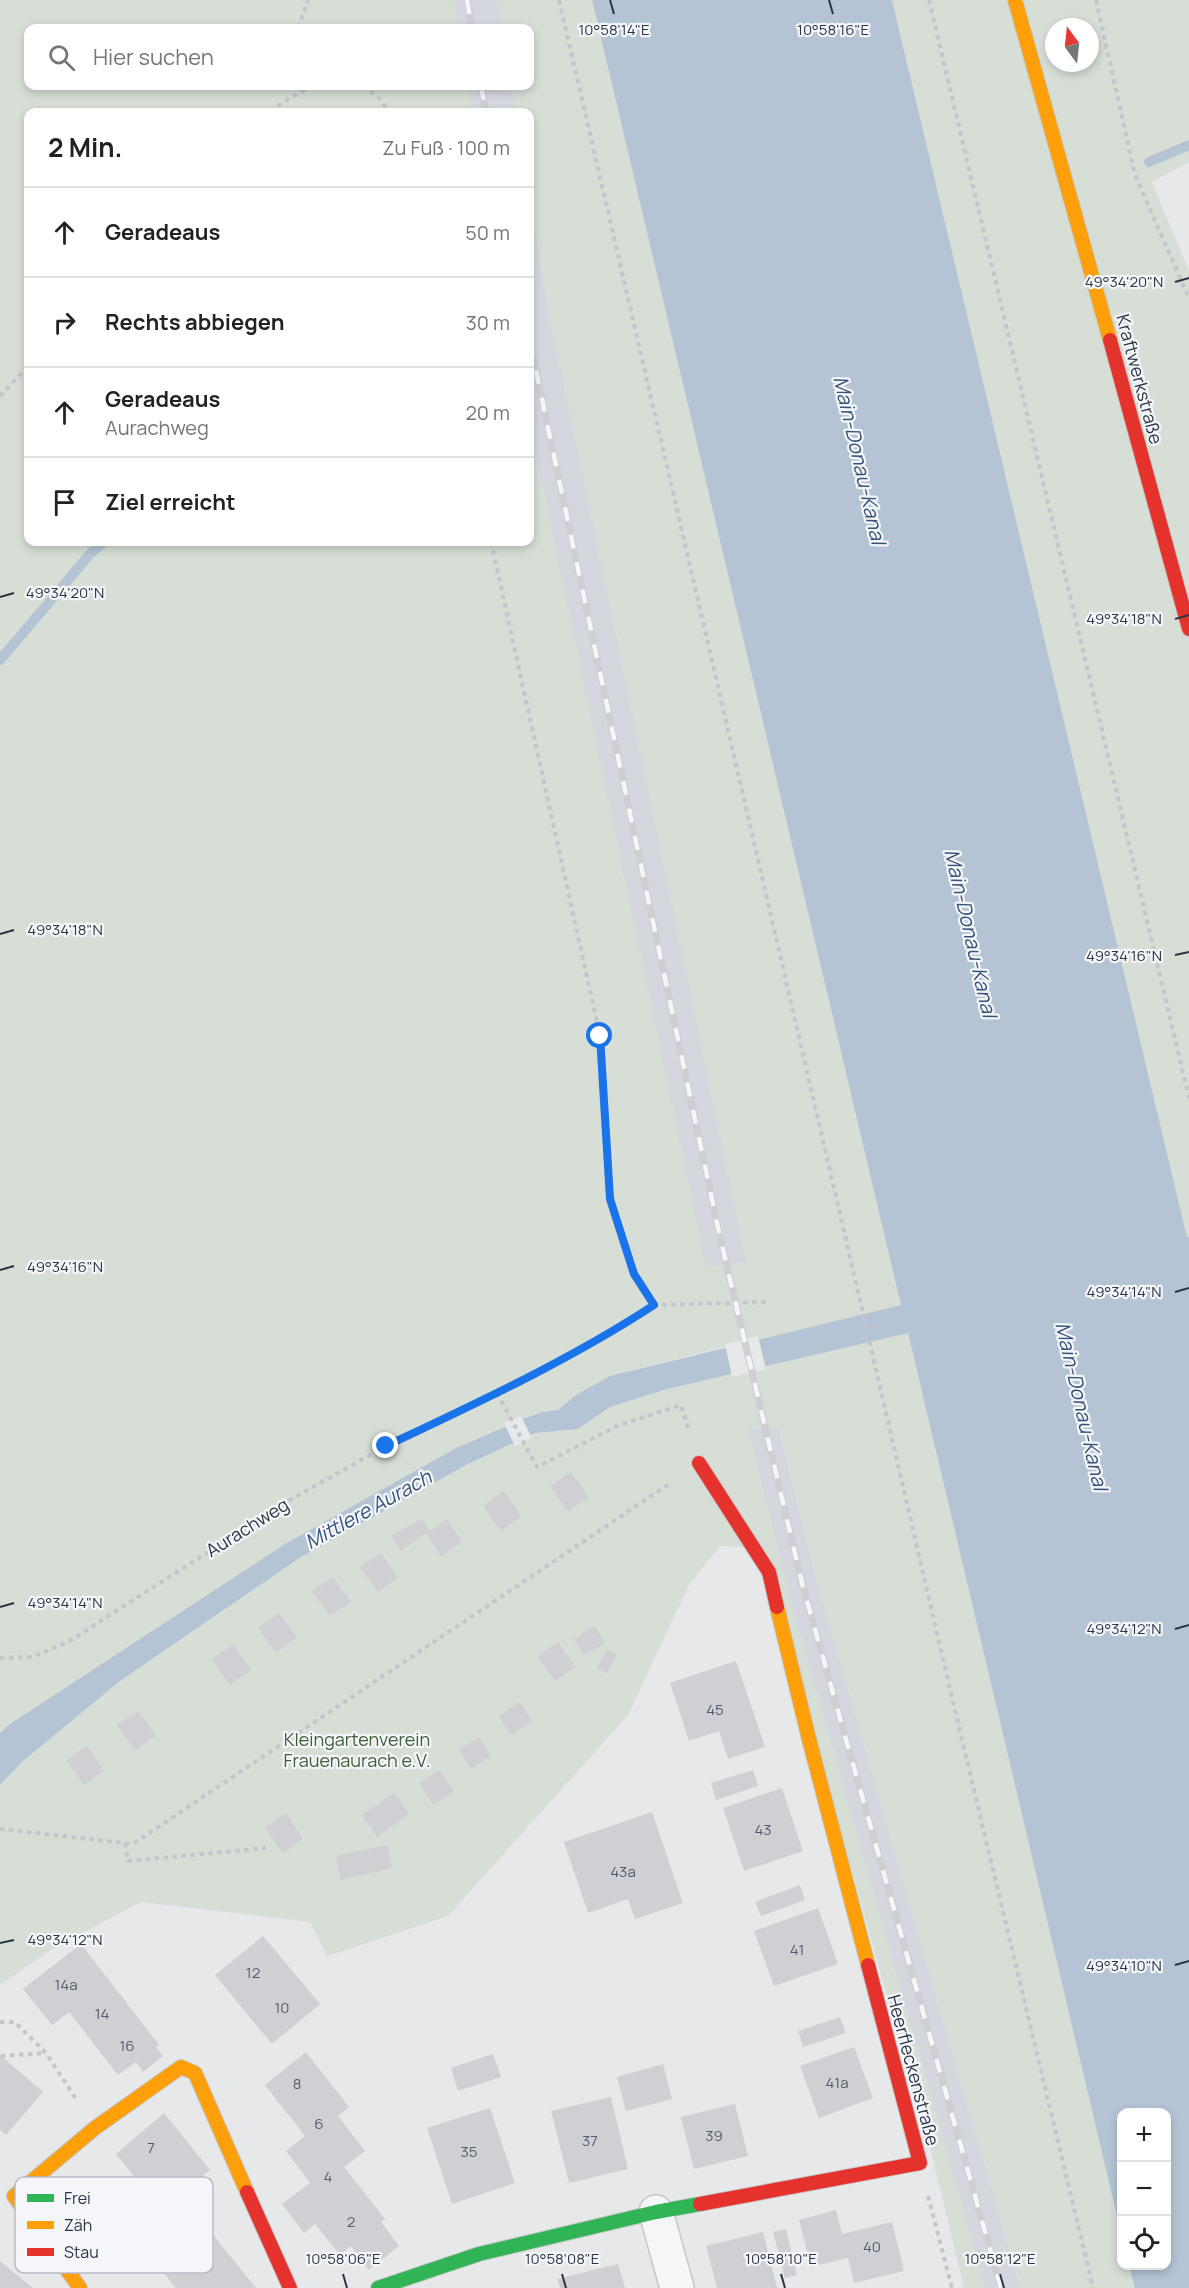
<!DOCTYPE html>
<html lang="de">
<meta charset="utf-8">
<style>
body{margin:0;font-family:Manrope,sans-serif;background:#f6f6f6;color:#222}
.controls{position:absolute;right:18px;bottom:18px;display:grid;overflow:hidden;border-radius:12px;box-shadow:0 3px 9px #0003}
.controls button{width:54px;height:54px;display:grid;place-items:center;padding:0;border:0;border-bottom:2px solid #e0e0e0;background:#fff;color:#222;font:30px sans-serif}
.compass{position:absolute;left:1045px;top:18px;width:54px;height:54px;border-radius:50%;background:#fff;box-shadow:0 3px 9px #0003;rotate:345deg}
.stop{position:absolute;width:18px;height:18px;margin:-14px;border:4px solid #1a73e8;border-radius:50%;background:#fff}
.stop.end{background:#1a73e8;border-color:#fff;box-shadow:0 2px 6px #0008}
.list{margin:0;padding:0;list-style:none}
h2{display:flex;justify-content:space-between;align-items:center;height:78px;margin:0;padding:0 24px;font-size:26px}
h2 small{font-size:20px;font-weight:400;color:#767676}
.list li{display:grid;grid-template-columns:39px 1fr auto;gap:18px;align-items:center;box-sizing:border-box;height:90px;padding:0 24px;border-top:2px solid #e0e0e0}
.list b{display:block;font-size:22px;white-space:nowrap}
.list p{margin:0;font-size:20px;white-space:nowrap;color:#767676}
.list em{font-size:20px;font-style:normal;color:#767676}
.icon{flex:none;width:33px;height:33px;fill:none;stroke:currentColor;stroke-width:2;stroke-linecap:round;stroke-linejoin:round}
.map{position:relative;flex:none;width:1189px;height:2288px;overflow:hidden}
.search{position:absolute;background:#fff;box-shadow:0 3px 9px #0003;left:24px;top:24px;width:510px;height:66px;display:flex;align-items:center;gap:15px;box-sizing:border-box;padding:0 21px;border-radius:12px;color:#767676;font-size:22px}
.panel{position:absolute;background:#fff;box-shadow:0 3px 9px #0003;left:24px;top:108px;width:510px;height:438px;border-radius:12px}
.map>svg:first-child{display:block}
.built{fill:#d4d7dd}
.green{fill:#d6ded6;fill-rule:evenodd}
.water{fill:#b4c4d5}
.pier{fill:#e6e8ea}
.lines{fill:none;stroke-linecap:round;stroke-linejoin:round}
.stream{stroke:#b4c4d5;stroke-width:10}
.building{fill:#ced0d3}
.street-casing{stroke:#c4c6c8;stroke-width:36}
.fast-casing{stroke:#c4c6c8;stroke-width:16}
.slow-casing{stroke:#c4c6c8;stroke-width:16}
.jam-casing{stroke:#c4c6c8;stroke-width:16}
.path{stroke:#c5c6ca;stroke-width:4;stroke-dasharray:4.5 4.5;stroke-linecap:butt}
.street{stroke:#f5f6f7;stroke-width:33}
.fast{stroke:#30b455;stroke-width:14}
.slow{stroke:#ff9f0a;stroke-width:14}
.jam{stroke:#e5322d;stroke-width:14}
.rail-casing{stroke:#cecfd2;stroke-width:7}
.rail{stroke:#f4f6f9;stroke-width:4.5;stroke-dasharray:14;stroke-linecap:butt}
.route{stroke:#1a73e8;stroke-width:8}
.ticks{fill:none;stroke:#2b3445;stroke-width:2}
.labels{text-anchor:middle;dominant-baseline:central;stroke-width:4.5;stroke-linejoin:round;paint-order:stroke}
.number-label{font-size:15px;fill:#545c69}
.street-label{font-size:18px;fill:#2b3445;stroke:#f4f6f9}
.park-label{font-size:18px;fill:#3f6138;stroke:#f4f6f9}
.water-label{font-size:20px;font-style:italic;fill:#34527a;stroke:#f4f6f9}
.key{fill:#f4f6f9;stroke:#b8bcc3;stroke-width:1.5}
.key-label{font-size:16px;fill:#2b3445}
.ticks-label{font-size:15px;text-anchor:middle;fill:#2b3445;stroke:#f4f6f9;stroke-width:4.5;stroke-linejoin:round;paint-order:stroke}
</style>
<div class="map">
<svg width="1189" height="2288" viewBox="0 0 1189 2288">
<rect width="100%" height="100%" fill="#e6e8ea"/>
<g class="built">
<polygon points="454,0 497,0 502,28 458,28"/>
<polygon points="468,86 511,86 516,112 472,112"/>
<polygon points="530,196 547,303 747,1262 705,1267 530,428"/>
<polygon points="747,1428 779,1429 818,1586 1020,2288 985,2288 790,1598"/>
</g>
<g class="green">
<polygon points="0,0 454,0 458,28 28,28 28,86 468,86 472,112 28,112 28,542 530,542 530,428 706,1267 746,1262 547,303 530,196 530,112 516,112 511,86 530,86 530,28 502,28 497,0 592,0 1121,2233 1122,2266 1129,2266 1135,2288 1020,2288 818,1586 779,1429 747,1428 790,1598 985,2288 964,2288 933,2159 761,1548 720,1546 689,1585 628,1715 448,1916 327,1956 310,1922 141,1902 52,1949 0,1985 0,1785 23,1761 120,1681 298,1559 468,1464 535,1433 578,1429 610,1407 667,1389 728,1346 610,1376 576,1395 558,1410 542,1412 523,1419 456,1448 285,1544 10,1724 0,1733"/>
<path d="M 892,0 L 1189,0 L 1189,162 L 1152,182 L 1189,271 L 1189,1245 ZM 1054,27 L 1090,27 L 1090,63 L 1054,63 Z"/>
</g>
<polygon class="water" points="592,0 892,0 1187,1237 1189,1237 1189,2288 1135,2288 1129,2266 1166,2266 1166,2112 1122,2112 1121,2233 908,1333 667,1389 610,1407 578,1429 535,1433 468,1464 298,1559 120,1681 23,1761 0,1785 0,1733 10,1724 285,1544 456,1448 523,1419 542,1412 558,1410 576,1395 610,1376 901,1305"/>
<g class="pier">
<polygon points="758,1336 766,1369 732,1377 725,1344"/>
<polygon points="521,1416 532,1438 515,1446 504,1423"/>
</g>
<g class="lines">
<g class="stream">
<polyline points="1149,162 1189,145"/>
<polyline points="0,660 91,553 104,542"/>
</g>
</g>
<g class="building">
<polygon points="571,1472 589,1497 568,1511 550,1486"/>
<polygon points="504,1491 521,1516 501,1531 483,1506"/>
<polygon points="422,1519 430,1531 447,1519 462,1542 441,1556 426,1533 401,1551 391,1536"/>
<polygon points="381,1553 398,1578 378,1592 360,1567"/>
<polygon points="333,1577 351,1602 330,1616 312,1591"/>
<polygon points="279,1613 297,1638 276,1652 258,1628"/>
<polygon points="595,1626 605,1643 584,1655 574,1639"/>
<polygon points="558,1642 576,1667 555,1681 538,1656"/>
<polygon points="233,1645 251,1670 230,1685 212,1659"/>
<polygon points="607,1650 617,1655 607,1673 597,1668"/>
<polygon points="736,1661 765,1747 728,1759 719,1731 689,1741 670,1683"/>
<polygon points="520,1702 532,1721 511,1735 499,1716"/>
<polygon points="138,1711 156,1736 135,1750 117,1725"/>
<polygon points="479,1737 491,1756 471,1769 459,1750"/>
<polygon points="87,1746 104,1771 84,1785 66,1760"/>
<polygon points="440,1770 454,1792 433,1805 419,1783"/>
<polygon points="753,1770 758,1786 716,1800 711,1783"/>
<polygon points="782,1788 803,1851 744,1871 723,1808"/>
<polygon points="394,1793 409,1814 377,1837 362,1815"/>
<polygon points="652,1812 683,1903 635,1919 628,1899 588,1913 564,1842"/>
<polygon points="286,1813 303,1839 283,1853 265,1828"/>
<polygon points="387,1845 392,1868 341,1880 336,1856"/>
<polygon points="800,1885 805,1900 761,1916 755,1902"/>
<polygon points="818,1908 838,1964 774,1986 754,1931"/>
<polygon points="263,1936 320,2004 272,2044 215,1975"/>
<polygon points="81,1944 159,2045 156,2047 163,2056 143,2072 136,2062 118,2075 69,2012 52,2025 23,1989"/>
<polygon points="840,2017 846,2033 803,2047 798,2031"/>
<polygon points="854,2047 873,2098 819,2118 800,2066"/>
<polygon points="306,2052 349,2107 338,2116 365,2151 344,2167 385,2219 381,2222 399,2246 369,2270 351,2246 340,2255 315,2224 304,2233 282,2204 310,2183 286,2151 305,2136 265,2085"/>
<polygon points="493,2054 501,2077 458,2091 451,2068"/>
<polygon points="0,2055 43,2092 6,2135 0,2130"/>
<polygon points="663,2064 672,2099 626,2111 617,2077"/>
<polygon points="611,2097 628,2169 569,2183 551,2111"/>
<polygon points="735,2104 748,2156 694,2169 681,2117"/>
<polygon points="490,2108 515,2183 452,2204 427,2128"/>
<polygon points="164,2113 210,2170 162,2210 116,2154"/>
<polygon points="836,2210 842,2234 892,2222 904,2271 854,2283 848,2258 811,2267 799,2220"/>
<polygon points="194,2211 218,2241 256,2288 176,2288 145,2250"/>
<polygon points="786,2229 797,2275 785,2278 773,2232"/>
<polygon points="763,2232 777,2288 717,2288 706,2246"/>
<polygon points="0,2261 17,2275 33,2288 0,2288"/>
<polygon points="618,2264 625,2288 560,2288 557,2279"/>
</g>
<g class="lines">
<defs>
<polyline id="street" points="656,2212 677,2288"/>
<polyline id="fast" points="378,2288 479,2254 656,2212 700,2204"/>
<g id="slow">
<polyline points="1015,0 1110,340"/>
<polyline points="777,1607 809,1739 868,1965"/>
<polyline points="80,2288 14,2196 95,2128 181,2067 195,2073 247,2192"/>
</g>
<g id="jam">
<polyline points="1110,340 1189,629"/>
<polyline points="699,1463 769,1572 777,1607"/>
<polyline points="247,2192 290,2288"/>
<polyline points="700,2204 920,2163 868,1965"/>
</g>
</defs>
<use href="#street" class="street-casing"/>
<use href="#fast" class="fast-casing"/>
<use href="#slow" class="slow-casing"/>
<use href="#jam" class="jam-casing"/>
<g class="path">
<polyline points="559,0 952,1698 1093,2288"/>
<polyline points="929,0 1189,1098"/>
<polyline points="1096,0 1135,175 1189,298"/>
<polyline points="298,28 308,0"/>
<polyline points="363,86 379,98 389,112"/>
<polyline points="271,112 282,103 312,86"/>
<polyline points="0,396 28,366"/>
<polyline points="491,542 600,1036 611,1199 634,1274 654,1305"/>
<polyline points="497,1393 537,1467 617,1426 681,1405 689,1430"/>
<polyline points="0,1658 32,1657 68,1642 283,1504 386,1446 497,1393 629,1322 654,1305 769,1302"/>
<polyline points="0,1829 133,1844 672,1482"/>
<polyline points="125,1843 128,1861 266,1848"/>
<polyline points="0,2022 15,2022 46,2053 76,2099"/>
<polyline points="1,2056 46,2053"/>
<polyline points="928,2196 952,2288"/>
</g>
<use href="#street" class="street"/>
<use href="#fast" class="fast"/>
<use href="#slow" class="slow"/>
<use href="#jam" class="jam"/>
<defs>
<g id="rail">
<polyline points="467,0 472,28"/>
<polyline points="481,86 486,112"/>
<polyline points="530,343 720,1237 803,1587 1001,2288"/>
</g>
</defs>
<use href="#rail" class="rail-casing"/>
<use href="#rail" class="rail"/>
</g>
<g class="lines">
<path class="route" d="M 386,1446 C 477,1403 570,1360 654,1305 L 634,1274 L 610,1199 L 600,1036"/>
</g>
<path class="ticks" d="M 610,0 L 614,14M 829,0 L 833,14M 1175,282 L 1189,278M 0,597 L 14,593M 1175,619 L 1189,615M 0,934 L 14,930M 1175,955 L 1189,952M 0,1270 L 14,1266M 1175,1292 L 1189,1288M 0,1607 L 14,1603M 1175,1629 L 1189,1625M 0,1943 L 14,1940M 1175,1965 L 1189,1961M 343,2274 L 347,2288M 562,2274 L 566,2288M 781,2274 L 785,2288M 1000,2274 L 1004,2288"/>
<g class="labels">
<g class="number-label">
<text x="715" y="1709">45</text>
<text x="763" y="1829">43</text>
<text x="623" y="1871">43a</text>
<text x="797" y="1949">41</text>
<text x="253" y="1972">12</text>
<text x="66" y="1984">14a</text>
<text x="282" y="2007">10</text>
<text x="102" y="2013">14</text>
<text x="127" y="2045">16</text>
<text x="837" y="2082">41a</text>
<text x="297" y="2083">8</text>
<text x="319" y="2123">6</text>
<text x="714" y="2135">39</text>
<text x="590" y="2140">37</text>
<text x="151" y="2147">7</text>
<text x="469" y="2151">35</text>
<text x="328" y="2176">4</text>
<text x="351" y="2221">2</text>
<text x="872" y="2246">40</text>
</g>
<g class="street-label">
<text transform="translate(1140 379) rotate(75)">Kraftwerkstraße</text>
<text transform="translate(247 1527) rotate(-32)">Aurachweg</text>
<text transform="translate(914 2070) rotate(75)">Heerfleckenstraße</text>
</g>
<g class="park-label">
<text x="357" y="1739">Kleingartenverein<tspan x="357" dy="21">Frauenaurach e.V.</tspan></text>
</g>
<g class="water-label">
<text transform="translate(860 460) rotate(77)">Main-Donau-Kanal</text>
<text transform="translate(971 933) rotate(77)">Main-Donau-Kanal</text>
<text transform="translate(1082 1406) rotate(77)">Main-Donau-Kanal</text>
<text transform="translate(368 1509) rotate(-29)">Mittlere Aurach</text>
</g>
</g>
<rect x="15" y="2177" width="198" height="96" rx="9" class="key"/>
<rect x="27" y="2194" width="27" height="8" fill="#30b455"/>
<rect x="27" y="2221" width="27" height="8" fill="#ff9f0a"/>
<rect x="27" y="2248" width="27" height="8" fill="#e5322d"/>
<g class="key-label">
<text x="64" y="2204">Frei</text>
<text x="64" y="2231">Zäh</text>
<text x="64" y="2258">Stau</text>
</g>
<g class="ticks-label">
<text x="614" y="35">10°58'14"E</text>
<text x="833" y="35">10°58'16"E</text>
<text x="1124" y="287">49°34'20"N</text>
<text x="65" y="598">49°34'20"N</text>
<text x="1124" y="624">49°34'18"N</text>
<text x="65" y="935">49°34'18"N</text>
<text x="1124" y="961">49°34'16"N</text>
<text x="65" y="1272">49°34'16"N</text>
<text x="1124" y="1297">49°34'14"N</text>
<text x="65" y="1608">49°34'14"N</text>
<text x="1124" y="1634">49°34'12"N</text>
<text x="65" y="1945">49°34'12"N</text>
<text x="1124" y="1971">49°34'10"N</text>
<text x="343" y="2264">10°58'06"E</text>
<text x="562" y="2264">10°58'08"E</text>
<text x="781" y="2264">10°58'10"E</text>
<text x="1000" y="2264">10°58'12"E</text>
</g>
</svg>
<div class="controls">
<button>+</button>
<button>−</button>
<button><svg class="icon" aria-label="locate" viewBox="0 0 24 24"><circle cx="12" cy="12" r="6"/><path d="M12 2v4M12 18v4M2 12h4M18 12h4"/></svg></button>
</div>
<svg class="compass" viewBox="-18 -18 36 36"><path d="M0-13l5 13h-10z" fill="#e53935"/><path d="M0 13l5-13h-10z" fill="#767676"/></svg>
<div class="stop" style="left:600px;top:1036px"></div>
<div class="stop end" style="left:386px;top:1446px"></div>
<div class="search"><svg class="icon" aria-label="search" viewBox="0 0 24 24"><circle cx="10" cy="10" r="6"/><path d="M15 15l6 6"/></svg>Hier suchen</div>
<section class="panel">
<h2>2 Min.<small>Zu Fuß · 100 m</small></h2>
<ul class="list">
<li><svg class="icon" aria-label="ahead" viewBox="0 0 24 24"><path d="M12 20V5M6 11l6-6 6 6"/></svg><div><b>Geradeaus</b></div><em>50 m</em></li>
<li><svg class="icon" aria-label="right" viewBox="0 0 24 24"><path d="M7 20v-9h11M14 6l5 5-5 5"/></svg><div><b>Rechts abbiegen</b></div><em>30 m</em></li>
<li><svg class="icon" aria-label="ahead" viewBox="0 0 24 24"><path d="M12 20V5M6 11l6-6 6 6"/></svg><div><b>Geradeaus</b><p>Aurachweg</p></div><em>20 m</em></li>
<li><svg class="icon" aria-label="arrive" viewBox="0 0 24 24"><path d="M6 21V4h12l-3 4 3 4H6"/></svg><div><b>Ziel erreicht</b></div></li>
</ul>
</section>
</div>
